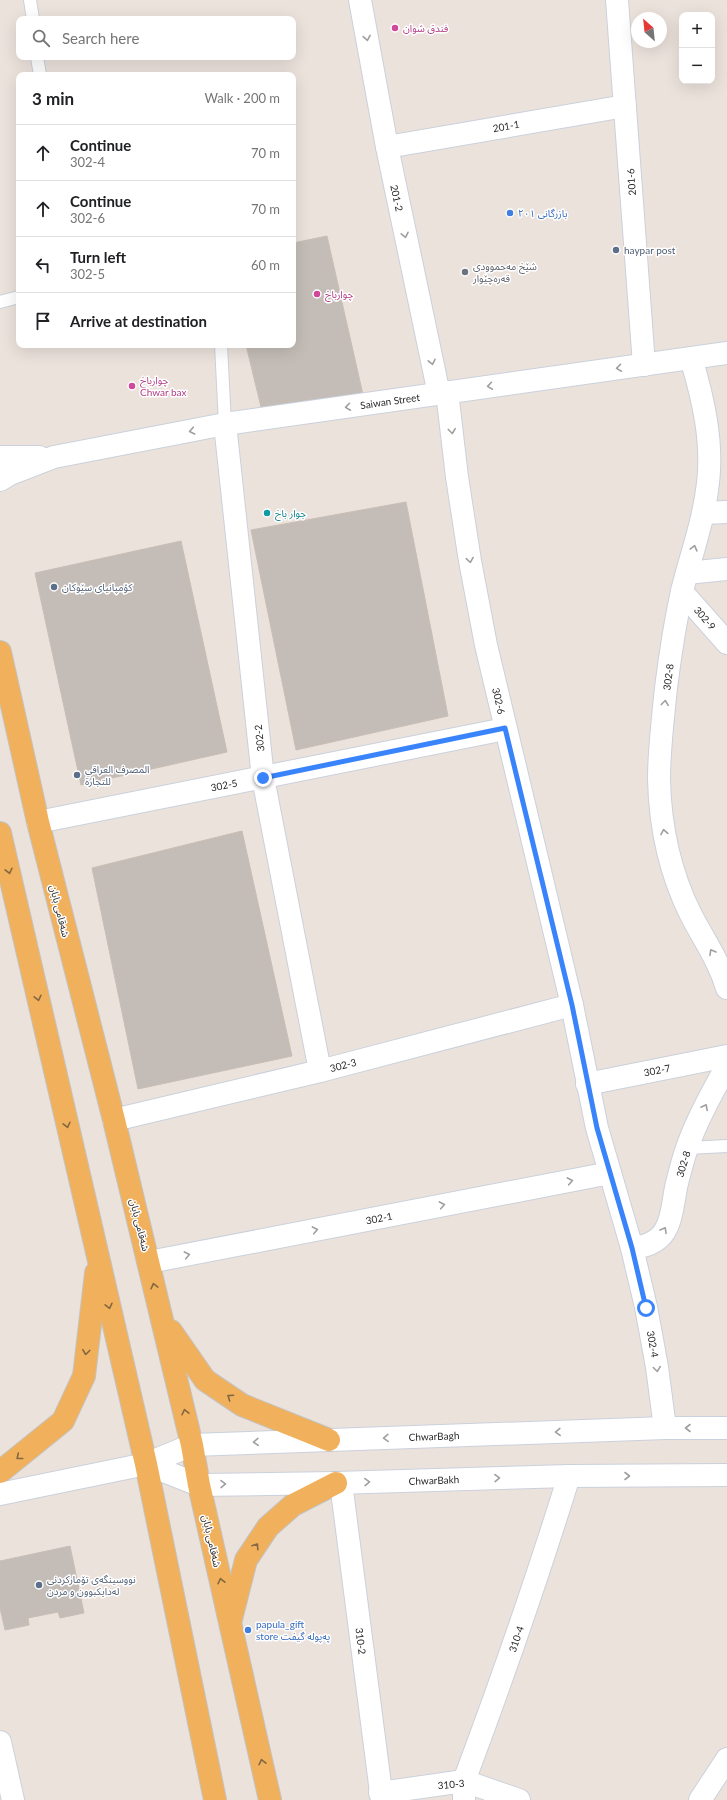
<!DOCTYPE html>
<meta charset="utf-8">
<style>
body{margin:0;font-family:Lato,"Noto Sans Arabic",sans-serif;background:#f2f2f2;color:#202124}
.controls{position:absolute;right:12px;top:12px;display:grid;overflow:hidden;border-radius:8px;box-shadow:0 4px 16px #0002}
.controls button{width:36px;height:36px;display:grid;place-items:center;padding:0;border:0;border-bottom:1px solid #e0e0e0;background:#fff;color:#202124;font:20px sans-serif}
.compass{position:absolute;left:631px;top:12px;width:36px;height:36px;border-radius:50%;background:#fff;box-shadow:0 4px 16px #0002;rotate:333deg}
.stop{position:absolute;width:12px;height:12px;margin:-9px;border:3px solid #3a84fb;border-radius:50%;background:#fff}
.stop.end{background:#3a84fb;border-color:#fff;box-shadow:0 1px 4px #0008}
.list{margin:0;padding:0;list-style:none}
h2{display:flex;justify-content:space-between;align-items:center;height:52px;margin:0;padding:0 16px;font-size:17px}
h2 small{font-size:13px;font-weight:400;color:#757577}
.list li{display:grid;grid-template-columns:26px 1fr auto;gap:12px;align-items:center;box-sizing:border-box;height:56px;padding:0 16px;border-top:1px solid #e0e0e0}
.list b{display:block;font-size:15px;white-space:nowrap}
.list p{margin:0;font-size:13px;white-space:nowrap;color:#757577}
.list em{font-size:13px;font-style:normal;color:#757577}
.icon{flex:none;width:22px;height:22px;fill:none;stroke:currentColor;stroke-width:2;stroke-linecap:round;stroke-linejoin:round}
.map{position:relative;flex:none;width:727px;height:1800px;overflow:hidden}
.search{position:absolute;background:#fff;box-shadow:0 4px 16px #0002;left:16px;top:16px;width:280px;height:44px;display:flex;align-items:center;gap:10px;box-sizing:border-box;padding:0 14px;border-radius:8px;color:#757577;font-size:15px}
.panel{position:absolute;background:#fff;box-shadow:0 4px 16px #0002;left:16px;top:72px;width:280px;height:276px;border-radius:8px}
.map>svg:first-child{display:block}
.building{fill:#c4bdb7;stroke:#c8beb5}
.lines{fill:none;stroke-linecap:round;stroke-linejoin:round}
.service-casing{stroke:#cad1dc;stroke-width:14}
.minor-casing{stroke:#cad1dc;stroke-width:24}
.tertiary-casing{stroke:#cad1dc;stroke-width:24}
.secondary-casing{stroke:#cad1dc;stroke-width:24}
.primary-casing{stroke:#c3c3c3;stroke-width:24}
.service{stroke:#fff;stroke-width:12}
.minor{stroke:#fff;stroke-width:22}
.tertiary{stroke:#fff;stroke-width:22}
.secondary{stroke:#fff;stroke-width:22}
.primary{stroke:#f1b15c;stroke-width:22}
.oneway{stroke:#9f9f9f}
.oneway2{stroke:#846740}
.route{stroke:#3a84fb;stroke-width:5}
.hotel-dot{fill:#d1479c;stroke:#fff;stroke-width:1.5}
.shop-dot{fill:#3f7fe0;stroke:#fff;stroke-width:1.5}
.service-dot{fill:#5c6f8a;stroke:#fff;stroke-width:1.5}
.worship-dot{fill:#6b7280;stroke:#fff;stroke-width:1.5}
.culture-dot{fill:#0f9aa8;stroke:#fff;stroke-width:1.5}
.labels{text-anchor:middle;dominant-baseline:central;stroke-width:3;stroke-linejoin:round;paint-order:stroke}
.hotel-label{font-size:10px;fill:#b23c85;stroke:#fff;text-anchor:start}
.street-label{font-size:10px;fill:#2a2a2a;stroke:#fff}
.shop-label{font-size:10px;fill:#366cbe;stroke:#fff;text-anchor:start}
.service-label{font-size:10px;fill:#4e5e75;stroke:#fff;text-anchor:start}
.worship-label{font-size:10px;fill:#5b616d;stroke:#fff;text-anchor:start}
.culture-label{font-size:10px;fill:#0d838f;stroke:#fff;text-anchor:start}
</style>
<div class="map">
<svg width="727" height="1800" viewBox="0 0 727 1800">
<rect width="100%" height="100%" fill="#ece2dc"/>
<g class="building">
<polygon points="327,236 364,399 261,407 246,345 293,345 293,243"/>
<polygon points="406,502 448,716 296,750 251,530"/>
<polygon points="181,541 227,752 81,785 35,573"/>
<polygon points="242,831 292,1056 138,1089 92,868"/>
<polygon points="70,1546 84,1613 60,1618 58,1612 28,1618 29,1625 5,1630 0,1608 0,1561"/>
</g>
<g class="lines">
<defs>
<g id="service">
<polyline points="30,0 33,19"/>
<polyline points="37,57 40,75"/>
<polyline points="0,302 19,297"/>
<polyline points="221,345 225,424"/>
<polyline points="687,1148 727,1146"/>
</g>
<g id="minor">
<polyline points="360,0 387,147 439,394"/>
<polyline points="617,0 644,365"/>
<polyline points="387,147 625,106"/>
<path d="M 691,358 C 703,398 713,441 708,483 C 704,520 691,555 682,591 C 675,623 670,656 666,688 C 663,718 659,749 659,779 C 660,826 670,873 691,915 C 704,940 719,961 727,988"/>
<polyline points="447,392 457,477 470,561 486,645 572,1005 597,1128 632,1248 646,1307 657,1367 665,1428"/>
<polyline points="225,424 263,778 320,1071"/>
<polyline points="703,513 727,512"/>
<polyline points="687,573 727,569"/>
<polyline points="682,592 727,643"/>
<polyline points="38,822 505,729"/>
<polyline points="587,1084 727,1056"/>
<polyline points="114,1120 320,1071 572,1005"/>
<path d="M 632,1248 C 643,1247 654,1244 662,1235 C 673,1221 673,1199 677,1183 C 680,1171 683,1159 687,1148 C 697,1119 712,1092 727,1066"/>
<polyline points="149,1262 610,1173"/>
<polyline points="341,1483 382,1800"/>
<polyline points="0,1742 13,1800"/>
<polyline points="380,1793 464,1781 519,1800"/>
<path d="M 464,1800 L 464,1781 C 502,1680 537,1579 569,1476"/>
<polyline points="700,1800 727,1759"/>
</g>
<polyline id="tertiary" points="0,1494 146,1464"/>
<g id="secondary">
<polyline points="0,457 39,457"/>
<polyline points="0,480 10,474 54,457 225,424 727,353"/>
<polyline points="146,1464 192,1445 665,1428 727,1428"/>
<polyline points="146,1464 199,1485 336,1483 569,1476 727,1475"/>
</g>
<g id="primary">
<polyline points="0,652 38,822 114,1120 192,1445 199,1485 270,1800"/>
<polyline points="0,833 146,1464 215,1800"/>
<polyline points="171,1331 205,1380 242,1405 329,1440"/>
<polyline points="0,1472 63,1421 84,1376 96,1273"/>
<polyline points="231,1619 246,1560 268,1527 293,1505 336,1483"/>
</g>
</defs>
<use href="#service" class="service-casing"/>
<use href="#minor" class="minor-casing"/>
<use href="#tertiary" class="tertiary-casing"/>
<use href="#secondary" class="secondary-casing"/>
<use href="#primary" class="primary-casing"/>
<use href="#service" class="service"/>
<use href="#minor" class="minor"/>
<use href="#tertiary" class="tertiary"/>
<use href="#secondary" class="secondary"/>
<use href="#primary" class="primary"/>
</g>
<defs><path id="oneway-chevron" d="M-2-3.5L2.5 0L-2 3.5" fill="none" stroke-width="1.6" stroke-linecap="round" stroke-linejoin="round"/></defs>
<g class="oneway">
<use href="#oneway-chevron" transform="translate(367 38) rotate(80)"/>
<use href="#oneway-chevron" transform="translate(405 235) rotate(78)"/>
<use href="#oneway-chevron" transform="translate(432 362) rotate(78)"/>
<use href="#oneway-chevron" transform="translate(619 368) rotate(172)"/>
<use href="#oneway-chevron" transform="translate(490 386) rotate(172)"/>
<use href="#oneway-chevron" transform="translate(348 407) rotate(172)"/>
<use href="#oneway-chevron" transform="translate(192 431) rotate(169)"/>
<use href="#oneway-chevron" transform="translate(452 431) rotate(83)"/>
<use href="#oneway-chevron" transform="translate(694 548) rotate(-75)"/>
<use href="#oneway-chevron" transform="translate(470 560) rotate(81)"/>
<use href="#oneway-chevron" transform="translate(665 703) rotate(-83)"/>
<use href="#oneway-chevron" transform="translate(664 832) rotate(-100)"/>
<use href="#oneway-chevron" transform="translate(712 952) rotate(-120)"/>
<use href="#oneway-chevron" transform="translate(705 1107) rotate(-63)"/>
<use href="#oneway-chevron" transform="translate(570 1181) rotate(-11)"/>
<use href="#oneway-chevron" transform="translate(442 1205) rotate(-11)"/>
<use href="#oneway-chevron" transform="translate(315 1230) rotate(-11)"/>
<use href="#oneway-chevron" transform="translate(664 1230) rotate(-60)"/>
<use href="#oneway-chevron" transform="translate(187 1255) rotate(-11)"/>
<use href="#oneway-chevron" transform="translate(657 1369) rotate(82)"/>
<use href="#oneway-chevron" transform="translate(688 1428) rotate(180)"/>
<use href="#oneway-chevron" transform="translate(558 1432) rotate(178)"/>
<use href="#oneway-chevron" transform="translate(386 1438) rotate(178)"/>
<use href="#oneway-chevron" transform="translate(256 1442) rotate(178)"/>
<use href="#oneway-chevron" transform="translate(627 1476)"/>
<use href="#oneway-chevron" transform="translate(497 1478) rotate(-2)"/>
<use href="#oneway-chevron" transform="translate(367 1482) rotate(-2)"/>
<use href="#oneway-chevron" transform="translate(223 1484) rotate(-1)"/>
</g>
<g class="oneway2">
<use href="#oneway-chevron" transform="translate(9 871) rotate(77)"/>
<use href="#oneway-chevron" transform="translate(38 998) rotate(77)"/>
<use href="#oneway-chevron" transform="translate(67 1125) rotate(77)"/>
<use href="#oneway-chevron" transform="translate(154 1286) rotate(-104)"/>
<use href="#oneway-chevron" transform="translate(109 1306) rotate(77)"/>
<use href="#oneway-chevron" transform="translate(86 1352) rotate(97)"/>
<use href="#oneway-chevron" transform="translate(230 1397) rotate(-146)"/>
<use href="#oneway-chevron" transform="translate(185 1412) rotate(-103)"/>
<use href="#oneway-chevron" transform="translate(19 1457) rotate(141)"/>
<use href="#oneway-chevron" transform="translate(256 1546) rotate(-57)"/>
<use href="#oneway-chevron" transform="translate(221 1581) rotate(-103)"/>
<use href="#oneway-chevron" transform="translate(262 1762) rotate(-103)"/>
</g>
<g class="lines">
<polyline class="route" points="263,778 505,728 572,1005 597,1128 632,1248 646,1308"/>
</g>
<g class="hotel-dot">
<circle cx="395" cy="28" r="4"/>
<circle cx="317" cy="294" r="4"/>
<circle cx="132" cy="386" r="4"/>
</g>
<g class="shop-dot">
<circle cx="510" cy="213" r="4"/>
<circle cx="248" cy="1630" r="4"/>
</g>
<g class="service-dot">
<circle cx="616" cy="250" r="4"/>
<circle cx="54" cy="587" r="4"/>
<circle cx="77" cy="775" r="4"/>
<circle cx="39" cy="1585" r="4"/>
</g>
<circle class="worship-dot" cx="465" cy="272" r="4"/>
<circle class="culture-dot" cx="267" cy="513" r="4"/>
<g class="labels">
<g class="hotel-label">
<text x="403" y="28">فندق شوان</text>
<text x="325" y="294">چوارباخ</text>
<text x="140" y="380">چوارباخ<tspan x="140" dy="12">Chwar bax</tspan></text>
</g>
<g class="street-label">
<text transform="translate(506 126) rotate(-10)">201-1</text>
<text transform="translate(631 182) rotate(-94)">201-6</text>
<text transform="translate(397 198) rotate(78)">201-2</text>
<text transform="translate(390 401) rotate(-8)">Saiwan Street</text>
<text transform="translate(705 618) rotate(49)">302-9</text>
<text transform="translate(668 677) rotate(-83)">302-8</text>
<text transform="translate(499 701) rotate(77)">302-6</text>
<text transform="translate(259 738) rotate(-96)">302-2</text>
<text transform="translate(224 785) rotate(-11)">302-5</text>
<text transform="translate(60 911) rotate(76)">شەقامی بابان</text>
<text transform="translate(343 1065) rotate(-15)">302-3</text>
<text transform="translate(657 1070) rotate(-11)">302-7</text>
<text transform="translate(683 1164) rotate(-73)">302-8</text>
<text transform="translate(379 1218) rotate(-11)">302-1</text>
<text transform="translate(140 1225) rotate(76)">شەقامی بابان</text>
<text transform="translate(653 1344) rotate(80)">302-4</text>
<text transform="translate(434 1436) rotate(-2)">ChwarBagh</text>
<text transform="translate(434 1480) rotate(-2)">ChwarBakh</text>
<text transform="translate(212 1541) rotate(77)">شەقامی بابان</text>
<text transform="translate(516 1639) rotate(-71)">310-4</text>
<text transform="translate(361 1641) rotate(83)">310-2</text>
<text transform="translate(451 1784) rotate(-5)">310-3</text>
</g>
<g class="shop-label">
<text x="518" y="213">بازرگانی ٢٠١</text>
<text x="256" y="1624">papula_gift<tspan x="256" dy="12">store پەپولە گیفت</tspan></text>
</g>
<g class="service-label">
<text x="624" y="250">haypar post</text>
<text x="62" y="587">کۆمپانیای سێوکان</text>
<text x="85" y="769">المصرف العراقي<tspan x="85" dy="12">للتجارة</tspan></text>
<text x="47" y="1579">نووسینگەی تۆمارکردنی<tspan x="47" dy="12">لەدایکبوون و مردن</tspan></text>
</g>
<g class="worship-label">
<text x="473" y="266">شێخ مەحموودی<tspan x="473" dy="12">قەرەچێوار</tspan></text>
</g>
<g class="culture-label">
<text x="275" y="513">جوار باخ</text>
</g>
</g>
</svg>
<div class="controls">
<button>+</button>
<button>−</button>
</div>
<svg class="compass" viewBox="-18 -18 36 36"><path d="M0-13l5 13h-10z" fill="#e53935"/><path d="M0 13l5-13h-10z" fill="#757577"/></svg>
<div class="stop" style="left:646px;top:1308px"></div>
<div class="stop end" style="left:263px;top:778px"></div>
<div class="search"><svg class="icon" aria-label="search" viewBox="0 0 24 24"><circle cx="10" cy="10" r="6"/><path d="M15 15l6 6"/></svg>Search here</div>
<section class="panel">
<h2>3 min<small>Walk · 200 m</small></h2>
<ul class="list">
<li><svg class="icon" aria-label="ahead" viewBox="0 0 24 24"><path d="M12 20V5M6 11l6-6 6 6"/></svg><div><b>Continue</b><p>302-4</p></div><em>70 m</em></li>
<li><svg class="icon" aria-label="ahead" viewBox="0 0 24 24"><path d="M12 20V5M6 11l6-6 6 6"/></svg><div><b>Continue</b><p>302-6</p></div><em>70 m</em></li>
<li><svg class="icon" aria-label="left" viewBox="0 0 24 24"><path d="M17 20v-9H6M10 6l-5 5 5 5"/></svg><div><b>Turn left</b><p>302-5</p></div><em>60 m</em></li>
<li><svg class="icon" aria-label="arrive" viewBox="0 0 24 24"><path d="M6 21V4h12l-3 4 3 4H6"/></svg><div><b>Arrive at destination</b></div></li>
</ul>
</section>
</div>
